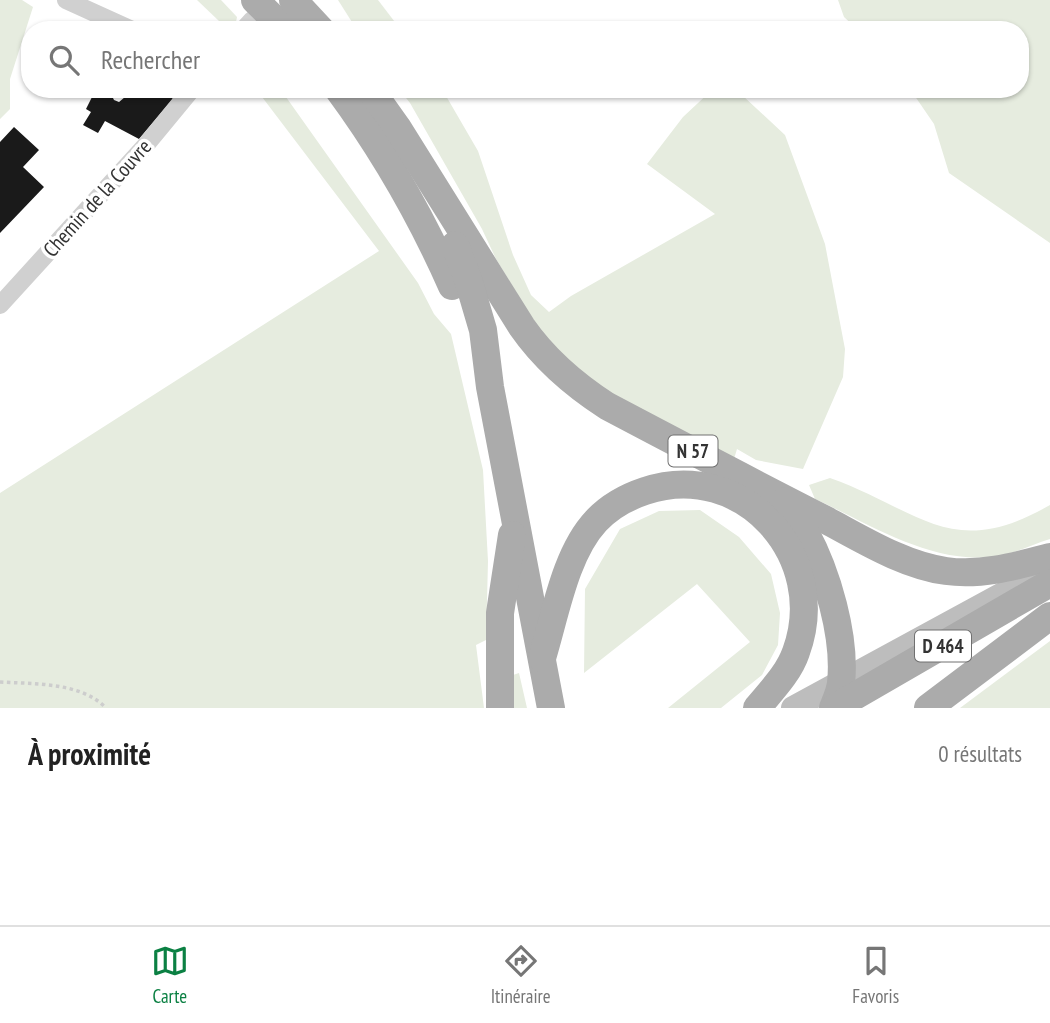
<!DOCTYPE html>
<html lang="fr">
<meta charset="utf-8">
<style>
body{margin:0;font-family:"PT Sans Narrow",sans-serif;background:#f2f2f2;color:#222}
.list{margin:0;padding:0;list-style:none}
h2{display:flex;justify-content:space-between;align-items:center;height:91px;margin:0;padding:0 28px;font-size:30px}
h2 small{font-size:23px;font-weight:400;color:#767676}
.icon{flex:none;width:38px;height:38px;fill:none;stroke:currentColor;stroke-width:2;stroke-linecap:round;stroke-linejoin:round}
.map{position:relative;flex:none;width:1050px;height:708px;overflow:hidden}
.search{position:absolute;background:#fff;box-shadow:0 2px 5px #0004;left:21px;right:21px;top:21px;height:77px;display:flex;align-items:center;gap:18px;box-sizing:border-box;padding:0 24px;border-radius:28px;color:#767676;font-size:26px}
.sheet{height:217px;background:#fff}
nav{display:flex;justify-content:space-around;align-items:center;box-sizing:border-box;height:98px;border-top:2px solid #e0e0e0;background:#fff;font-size:19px;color:#767676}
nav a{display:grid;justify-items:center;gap:4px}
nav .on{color:#0b8043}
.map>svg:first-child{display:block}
.green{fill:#e6ecdf}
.building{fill:#1a1a1a}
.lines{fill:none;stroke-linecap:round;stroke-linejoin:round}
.path{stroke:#cdcdcd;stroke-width:3.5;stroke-dasharray:3.5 3.5;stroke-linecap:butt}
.minor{stroke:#d0d0d0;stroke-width:18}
.secondary{stroke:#bdbdbd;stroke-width:24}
.primary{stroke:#ababab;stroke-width:28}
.labels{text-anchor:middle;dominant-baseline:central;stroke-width:7;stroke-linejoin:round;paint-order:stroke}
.shield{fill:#fff;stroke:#707070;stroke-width:2}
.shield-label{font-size:19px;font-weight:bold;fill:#333}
.street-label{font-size:21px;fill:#333;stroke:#fff}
</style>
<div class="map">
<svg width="1050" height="708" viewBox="0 0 1050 708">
<rect width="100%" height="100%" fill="#fff"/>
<g class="green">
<polygon points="0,0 22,0 33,7 10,79 10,109 0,119"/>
<polygon points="197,0 221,0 237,17 236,22 229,26 219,21"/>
<polygon points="338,0 378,0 401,30 357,30"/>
<polygon points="838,0 1050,0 1050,243 949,173 934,124 910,89 1020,89 1020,30 858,30 844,17"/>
<polygon points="256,89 263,89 286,97 418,283 434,314 451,334 483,470 488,561 486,640 476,645 484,708 0,708 0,493 379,251"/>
<polygon points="399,89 442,89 478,151 513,255 531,295 549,312 571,296 715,214 647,164 683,117 713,89 742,95 785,135 825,244 845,349 843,377 803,469 756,460 737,449 734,459 601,391 551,350 496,259 482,229 410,103"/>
<path d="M 830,478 C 920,510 951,562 1050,505 L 1050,539 C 1033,544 1016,553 998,556 C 933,566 872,525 815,499 L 809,485 Z"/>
<polygon points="700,510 739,537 771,574 780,613 778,645 762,675 721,708 668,708 750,642 697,584 584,673 585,589 620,529 659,511"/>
<polygon points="1050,641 1050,708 960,708"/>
<polygon points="519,673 527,708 510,708 513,675"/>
</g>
<g class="building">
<polygon points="96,89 112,96 114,100 119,102 125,97 128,89 177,89 172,100 139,139 105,121 98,133 83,125 91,112 86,109"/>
<polygon points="14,127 39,150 23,167 44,187 0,233 0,142"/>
</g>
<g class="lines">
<path class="path" d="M 0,682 C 34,684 81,682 106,708"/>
<g class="minor">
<polyline points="66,0 132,30"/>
<polyline points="243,30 252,20"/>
<polyline points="0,305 145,146 192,89"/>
</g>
<polyline class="secondary" points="793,708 1034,577"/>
<g class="primary">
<polyline points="255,0 285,30"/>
<polyline points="293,0 321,30"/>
<path d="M 338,89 C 383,150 421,216 452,286"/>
<path d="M 370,89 L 397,127 L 522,327 C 545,360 573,384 607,406 C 679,444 751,482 824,519 C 862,539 903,565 946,571 C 981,576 1016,566 1050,557"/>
<polyline points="455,245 468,279 483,330 490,387 551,708"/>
<path d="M 784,501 C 791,511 799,521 805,532 C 827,572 846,637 841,683 C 840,692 836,700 833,708"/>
<path d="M 542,658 C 555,616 565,554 596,521 C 609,507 627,497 645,491 C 743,458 831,557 796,652 C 789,673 771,691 757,708"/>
<polyline points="500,708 500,613 512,535"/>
<polyline points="834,708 1050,583"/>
<polyline points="928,708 1050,616"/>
</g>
</g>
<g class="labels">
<g class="shield">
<rect x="668.5" y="435.5" width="49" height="31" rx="5"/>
<rect x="915" y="630.5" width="56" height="31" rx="5"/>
</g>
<g class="shield-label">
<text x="693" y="451">N 57</text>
<text x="943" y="646">D 464</text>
</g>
<g class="street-label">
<text transform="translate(97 198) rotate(-48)">Chemin de la Couvre</text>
</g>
</g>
</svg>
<div class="search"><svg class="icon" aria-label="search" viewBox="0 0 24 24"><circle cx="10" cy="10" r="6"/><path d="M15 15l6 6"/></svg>Rechercher</div>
</div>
<section class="sheet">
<h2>À proximité<small>0 résultats</small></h2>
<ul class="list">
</ul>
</section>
<nav>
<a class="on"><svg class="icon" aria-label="map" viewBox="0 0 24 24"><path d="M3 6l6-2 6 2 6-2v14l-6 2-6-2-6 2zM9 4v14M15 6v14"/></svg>Carte</a>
<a><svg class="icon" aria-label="directions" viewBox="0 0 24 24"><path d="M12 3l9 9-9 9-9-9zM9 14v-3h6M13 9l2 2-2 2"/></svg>Itinéraire</a>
<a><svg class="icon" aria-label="saved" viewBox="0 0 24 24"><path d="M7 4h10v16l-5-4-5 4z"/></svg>Favoris</a>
</nav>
